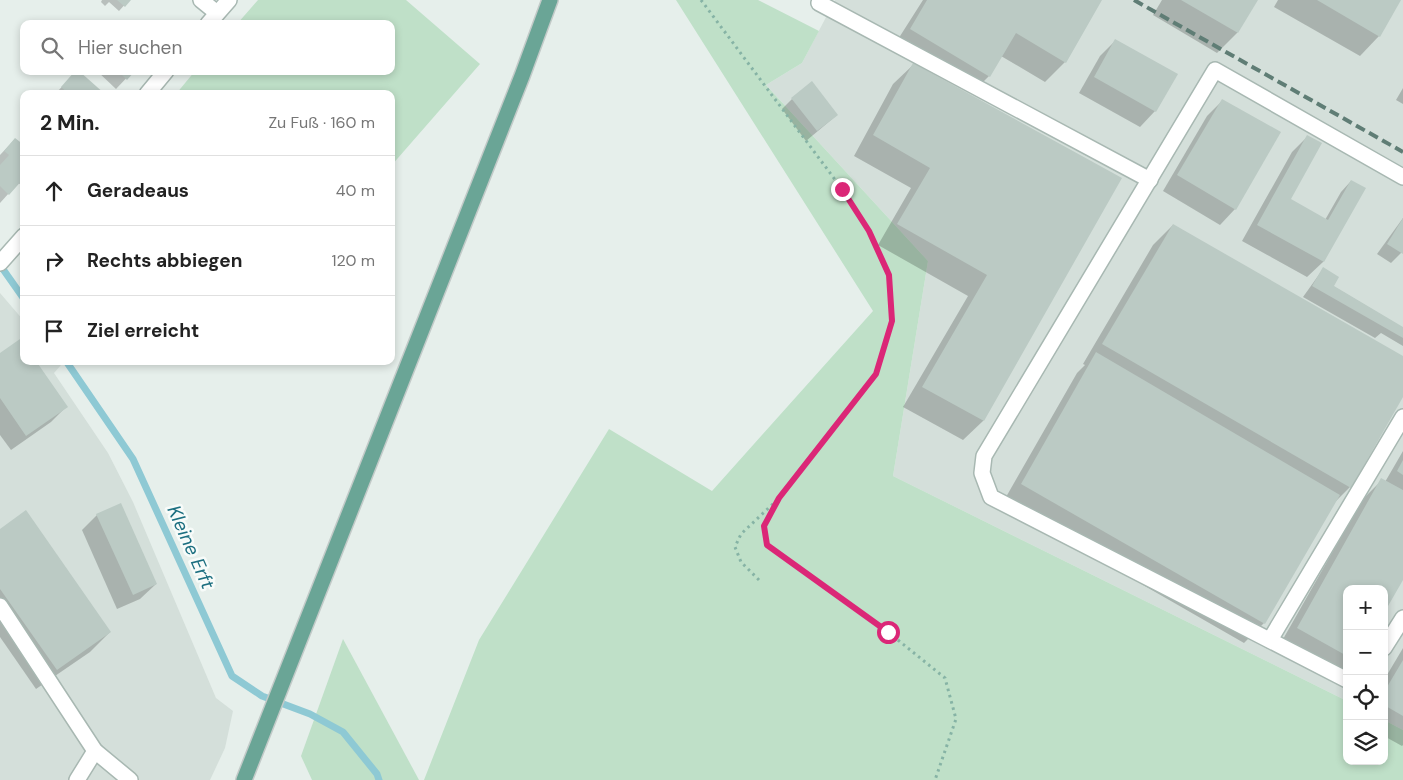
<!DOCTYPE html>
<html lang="de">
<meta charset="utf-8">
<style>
body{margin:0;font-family:"DM Sans",sans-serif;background:#f6f6f6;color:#222}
.controls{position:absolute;right:15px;bottom:15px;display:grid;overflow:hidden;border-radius:10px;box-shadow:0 2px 8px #0003}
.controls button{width:45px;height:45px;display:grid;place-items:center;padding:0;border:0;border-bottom:1px solid #e0e0e0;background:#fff;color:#222;font:25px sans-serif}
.stop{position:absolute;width:15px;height:15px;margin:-11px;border:4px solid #db2777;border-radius:50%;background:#fff}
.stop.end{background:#db2777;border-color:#fff;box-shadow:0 1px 5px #0008}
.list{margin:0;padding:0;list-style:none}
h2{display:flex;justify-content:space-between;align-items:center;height:65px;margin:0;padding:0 20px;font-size:21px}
h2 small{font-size:16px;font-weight:400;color:#767676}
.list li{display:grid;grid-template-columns:32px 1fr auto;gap:15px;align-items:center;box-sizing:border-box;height:70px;padding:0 20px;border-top:1px solid #e0e0e0}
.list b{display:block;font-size:19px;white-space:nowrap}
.list em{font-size:16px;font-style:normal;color:#767676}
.icon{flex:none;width:28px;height:28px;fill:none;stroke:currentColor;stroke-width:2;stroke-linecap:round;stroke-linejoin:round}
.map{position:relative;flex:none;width:1403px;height:780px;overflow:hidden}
.search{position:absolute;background:#fff;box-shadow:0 2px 8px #0003;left:20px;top:20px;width:375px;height:55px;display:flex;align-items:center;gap:12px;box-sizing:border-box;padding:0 18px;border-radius:10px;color:#767676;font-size:19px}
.panel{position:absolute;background:#fff;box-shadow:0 2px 8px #0003;left:20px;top:90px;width:375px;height:275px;border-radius:10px}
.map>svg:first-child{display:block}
.built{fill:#d4dfda}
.green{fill:#bfe0c8}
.shadow{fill:#0003}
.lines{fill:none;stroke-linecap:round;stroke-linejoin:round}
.stream{stroke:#8ec9d4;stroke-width:7}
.building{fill:#bbcac4}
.minor-casing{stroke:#a8b8b2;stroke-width:18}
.major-casing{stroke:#c2cac8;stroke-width:18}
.path{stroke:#86b3a5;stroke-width:3;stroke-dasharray:2.5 4;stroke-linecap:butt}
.minor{stroke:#fff;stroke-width:15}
.major{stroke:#6aa596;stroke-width:15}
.rail{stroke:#5f7d75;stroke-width:4;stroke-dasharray:10 5;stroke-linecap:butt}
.route{stroke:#db2777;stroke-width:6}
.labels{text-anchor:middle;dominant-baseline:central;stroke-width:5;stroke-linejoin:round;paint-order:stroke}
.water-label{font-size:19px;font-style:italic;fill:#1c6f80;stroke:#f7fbf9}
</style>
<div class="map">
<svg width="1403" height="780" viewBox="0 0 1403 780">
<rect width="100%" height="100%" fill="#e6efeb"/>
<g class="built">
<polygon points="835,0 1403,0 1403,730 1384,720 1384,589 1347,589 1347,701 893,476 928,261 766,85 802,63"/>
<polygon points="0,293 24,321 24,361 58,361 61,365 54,373 108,453 133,502 216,698 233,711 225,748 210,780 0,780"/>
</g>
<g class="green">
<polygon points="258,0 406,0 480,64 391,166 391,94 176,94 195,71 391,71 391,24 237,24"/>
<polygon points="676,0 758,0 819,31 802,63 766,85 928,261 893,476 1347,701 1347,761 1384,761 1384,720 1403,730 1403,780 424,780 479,640 609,429 712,491 873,311"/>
<polygon points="343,639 419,780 312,780 301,756"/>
</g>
<g class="shadow">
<polygon points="102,0 129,0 119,11 109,2 105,6 101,2"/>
<polygon points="923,0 1101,0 1065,62 1045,82 1001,56 989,76 974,91 895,44"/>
<polygon points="1162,0 1256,0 1237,33 1217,53 1153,15"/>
<polygon points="1278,0 1400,0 1379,36 1360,56 1274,7"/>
<polygon points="1115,41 1155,111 1140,127 1079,93 1100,56"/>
<polygon points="913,65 1120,178 983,421 963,440 903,407 968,296 878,245 911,188 854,156 893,84"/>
<polygon points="77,71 103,94 55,94"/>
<polygon points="97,71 133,71 116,89"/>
<polygon points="1403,88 1403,104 1396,100"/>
<polygon points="792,99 837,115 806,141 782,109"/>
<polygon points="1222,101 1235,209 1220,225 1163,191 1207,116"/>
<polygon points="1307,137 1289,199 1325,220 1341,192 1351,181 1364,189 1323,262 1307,277 1242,241 1292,152"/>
<polygon points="15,139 24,147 24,184 22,185 18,183 0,203 0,155"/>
<polygon points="1403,218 1403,251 1391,263 1377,254"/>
<polygon points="1173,225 1403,358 1403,395 1350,487 1335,502 1264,623 1244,643 1002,504 1077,373 1085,365 1083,364 1153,245"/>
<polygon points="1323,269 1333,286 1403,328 1403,346 1381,333 1375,338 1303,297"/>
<polygon points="0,355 24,361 66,407 51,422 11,450 0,435"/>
<polygon points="1403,451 1403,578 1384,589 1347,589 1347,670 1336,681 1278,648 1362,500 1382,480 1385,482"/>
<polygon points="97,515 156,584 140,599 117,609 82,530"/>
<polygon points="0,530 110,632 90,652 36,689 0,637"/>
<polygon points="1403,648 1403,745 1402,746 1384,736 1384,680"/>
</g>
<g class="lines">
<g class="stream">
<polyline points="0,265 24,299"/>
<polyline points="66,361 133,459 232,676 262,696 310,714 343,732 377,774 379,780"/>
</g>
</g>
<g class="building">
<polygon points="117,0 131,0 125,7"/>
<polygon points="927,0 1102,0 1066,63 1016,33 990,77 910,29"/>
<polygon points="1181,0 1258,0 1238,33"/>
<polygon points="1317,0 1401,0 1380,37"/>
<polygon points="1115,39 1178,74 1156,112 1094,77"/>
<polygon points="913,63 1122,178 984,421 922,387 987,275 897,224 930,168 873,135"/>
<polygon points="75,71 79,71 105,94 69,94 61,87"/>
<polygon points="118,71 135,71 127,80"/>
<polygon points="812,81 838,115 817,131 791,98"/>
<polygon points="1222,99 1281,132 1236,210 1177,175"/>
<polygon points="1307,135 1322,143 1291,199 1328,220 1351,180 1366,188 1324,262 1257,225"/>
<polygon points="15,138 24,145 24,178 9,195 0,186 0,165 9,155 4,151"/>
<polygon points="1403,218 1403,254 1387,244"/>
<polygon points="1173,224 1403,356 1403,397 1351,488 1102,344"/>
<polygon points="1323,267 1339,277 1334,286 1403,327 1403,338 1312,286"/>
<polygon points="20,339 24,344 24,361 36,361 68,407 26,436 0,398 0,353"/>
<polygon points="1096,352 1340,495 1265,624 1021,484"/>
<polygon points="1403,460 1403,475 1397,471"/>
<polygon points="1381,478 1403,490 1403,580 1384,613 1384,589 1347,589 1347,656 1297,628"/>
<polygon points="121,503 157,584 133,595 96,514"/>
<polygon points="26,510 111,632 57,670 0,589 0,529"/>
<polygon points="1403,660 1403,716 1384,705 1384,692"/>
</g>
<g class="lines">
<defs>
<g id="minor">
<polyline points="201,0 217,13"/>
<polyline points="819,3 1150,180"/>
<polyline points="208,24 229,0"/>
<polyline points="147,94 166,71"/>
<polyline points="0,263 24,236"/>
<polyline points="0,606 95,751 130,780"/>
<polyline points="1270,640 1403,417"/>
<polyline points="1384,648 1403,618"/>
<polyline points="1347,680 991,497 982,473 984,456 1215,70 1403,177"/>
<polyline points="77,780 95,751"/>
</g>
<polyline id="major" points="244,780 522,76 550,0"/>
</defs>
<use href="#minor" class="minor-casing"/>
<use href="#major" class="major-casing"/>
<g class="path">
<polyline points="701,0 842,189 869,231 889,275 893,321 876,374 779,499 764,526 767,545 888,632 945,678 956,719 935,780"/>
<polyline points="759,580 741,562 735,547 741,534 776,501"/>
</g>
<use href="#minor" class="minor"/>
<use href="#major" class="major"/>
<polyline class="rail" points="1134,0 1403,152"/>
</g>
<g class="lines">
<polyline class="route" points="842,189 869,231 889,275 892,321 876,374 779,498 764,526 767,545 888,632"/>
</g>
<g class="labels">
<g class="water-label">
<text transform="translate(191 547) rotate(66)">Kleine Erft</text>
</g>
</g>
</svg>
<div class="controls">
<button>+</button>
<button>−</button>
<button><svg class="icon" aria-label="locate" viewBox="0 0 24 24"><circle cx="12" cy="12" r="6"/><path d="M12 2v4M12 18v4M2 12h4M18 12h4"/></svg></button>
<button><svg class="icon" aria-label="layers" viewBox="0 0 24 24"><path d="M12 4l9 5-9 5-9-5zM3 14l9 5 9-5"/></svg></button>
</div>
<div class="stop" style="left:888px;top:632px"></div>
<div class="stop end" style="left:842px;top:189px"></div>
<div class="search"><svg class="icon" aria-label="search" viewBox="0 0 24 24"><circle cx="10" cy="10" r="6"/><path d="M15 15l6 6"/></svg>Hier suchen</div>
<section class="panel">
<h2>2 Min.<small>Zu Fuß · 160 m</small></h2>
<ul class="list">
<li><svg class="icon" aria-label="ahead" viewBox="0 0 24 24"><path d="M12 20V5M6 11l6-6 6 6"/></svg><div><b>Geradeaus</b></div><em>40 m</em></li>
<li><svg class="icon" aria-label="right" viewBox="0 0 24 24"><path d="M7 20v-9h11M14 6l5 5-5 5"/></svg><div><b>Rechts abbiegen</b></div><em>120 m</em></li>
<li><svg class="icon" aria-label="arrive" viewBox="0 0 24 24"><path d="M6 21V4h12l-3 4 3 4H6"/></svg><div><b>Ziel erreicht</b></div></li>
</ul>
</section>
</div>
